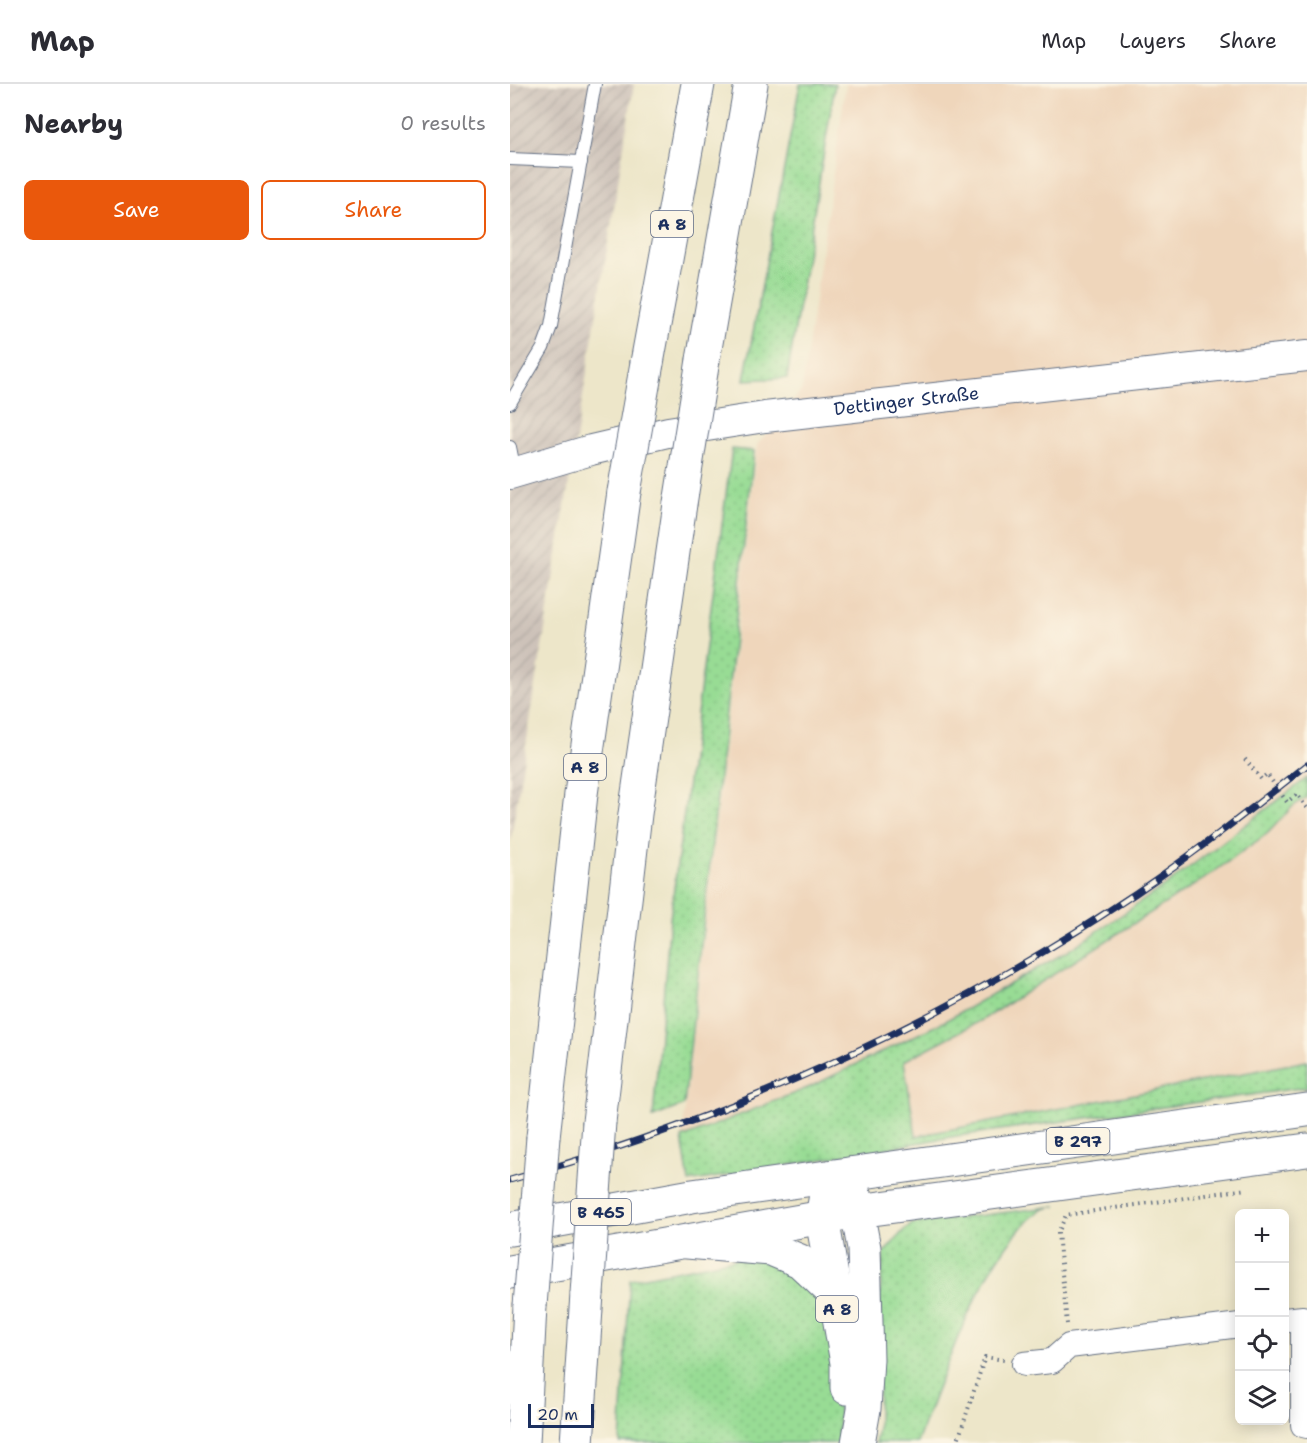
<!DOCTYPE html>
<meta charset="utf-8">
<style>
body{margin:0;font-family:"Shantell Sans",sans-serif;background:#f7f7f7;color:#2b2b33}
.controls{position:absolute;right:18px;bottom:18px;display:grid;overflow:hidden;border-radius:9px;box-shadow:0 3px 15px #0003}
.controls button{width:54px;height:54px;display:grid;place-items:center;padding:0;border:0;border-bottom:2px solid #e1e1e2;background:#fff;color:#2b2b33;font:30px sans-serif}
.scale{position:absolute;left:18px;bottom:15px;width:66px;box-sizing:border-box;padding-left:6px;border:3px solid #1b2f5e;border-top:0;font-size:16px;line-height:21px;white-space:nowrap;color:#1b2f5e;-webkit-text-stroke:4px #fcf5e5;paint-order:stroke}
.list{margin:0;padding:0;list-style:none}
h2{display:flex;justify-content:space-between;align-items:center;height:78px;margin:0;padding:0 24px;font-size:26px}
h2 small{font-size:20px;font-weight:400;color:#7c7c81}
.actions{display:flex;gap:12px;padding:18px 24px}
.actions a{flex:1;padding:14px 0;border:2px solid #ea580c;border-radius:9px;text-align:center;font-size:21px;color:#ea580c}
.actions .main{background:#ea580c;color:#fff}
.icon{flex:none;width:33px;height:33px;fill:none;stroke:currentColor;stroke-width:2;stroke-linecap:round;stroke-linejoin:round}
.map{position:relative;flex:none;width:797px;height:1359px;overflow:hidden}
header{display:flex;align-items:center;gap:36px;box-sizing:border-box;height:84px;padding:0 30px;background:#fff;border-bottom:2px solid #e1e1e2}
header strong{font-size:28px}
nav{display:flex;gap:33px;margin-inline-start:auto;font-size:21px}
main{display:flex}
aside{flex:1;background:#fff}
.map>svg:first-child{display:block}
.built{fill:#efd6bb}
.industrial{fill:url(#industrial-furrows)}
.grass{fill:url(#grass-dots);stroke:#5a8679;stroke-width:1.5}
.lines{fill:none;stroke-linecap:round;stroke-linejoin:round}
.service-casing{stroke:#646f83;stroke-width:14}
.minor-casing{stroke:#646f83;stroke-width:26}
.tertiary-casing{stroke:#646f83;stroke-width:32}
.primary-casing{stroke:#646f83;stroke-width:35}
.motorway-casing{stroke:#646f83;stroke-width:35}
.path{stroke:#646f83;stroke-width:4;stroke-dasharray:1.5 4.5;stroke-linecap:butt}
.service{stroke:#fff;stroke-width:12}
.minor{stroke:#fff;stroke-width:24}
.tertiary{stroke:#fff;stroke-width:30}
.primary{stroke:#fff;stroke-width:33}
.motorway{stroke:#fff;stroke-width:33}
.rail-casing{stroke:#1b2f5e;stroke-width:7}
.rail{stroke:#fcf5e5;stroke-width:4.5;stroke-dasharray:14;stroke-linecap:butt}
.motorway-bridge-casing{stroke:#646f83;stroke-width:35;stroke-linecap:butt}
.motorway-bridge{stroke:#fff;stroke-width:33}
.labels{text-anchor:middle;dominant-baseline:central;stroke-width:5;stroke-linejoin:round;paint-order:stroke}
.shield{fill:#fcf5e5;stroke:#5e6a86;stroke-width:1.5}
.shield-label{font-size:16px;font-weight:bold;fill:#1b2f5e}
.street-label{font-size:18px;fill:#1b2f5e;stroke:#fcf5e5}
</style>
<header>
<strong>Map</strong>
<nav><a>Map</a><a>Layers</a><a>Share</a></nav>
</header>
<main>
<aside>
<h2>Nearby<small>0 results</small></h2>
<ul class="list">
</ul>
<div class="actions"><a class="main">Save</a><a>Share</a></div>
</aside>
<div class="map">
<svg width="797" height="1359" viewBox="0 0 797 1359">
<defs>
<pattern id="industrial-furrows" width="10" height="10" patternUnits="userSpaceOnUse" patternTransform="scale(1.5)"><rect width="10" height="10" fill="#cdc2b9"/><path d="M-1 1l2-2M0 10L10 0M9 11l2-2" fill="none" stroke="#afa7a1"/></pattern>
<pattern id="grass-dots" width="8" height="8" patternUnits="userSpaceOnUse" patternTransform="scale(1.5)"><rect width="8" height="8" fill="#98dc94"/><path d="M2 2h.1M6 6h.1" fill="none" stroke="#82bd82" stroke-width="1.8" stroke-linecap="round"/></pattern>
</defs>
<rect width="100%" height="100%" fill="#fcf5e5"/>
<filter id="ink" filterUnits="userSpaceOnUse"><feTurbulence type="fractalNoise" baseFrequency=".0167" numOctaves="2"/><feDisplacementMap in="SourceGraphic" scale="12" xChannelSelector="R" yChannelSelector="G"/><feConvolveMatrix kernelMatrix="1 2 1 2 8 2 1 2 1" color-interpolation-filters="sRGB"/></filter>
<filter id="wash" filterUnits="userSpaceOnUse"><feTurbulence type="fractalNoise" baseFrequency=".008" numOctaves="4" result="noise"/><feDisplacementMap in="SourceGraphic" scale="24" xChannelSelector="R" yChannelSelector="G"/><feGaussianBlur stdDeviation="1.35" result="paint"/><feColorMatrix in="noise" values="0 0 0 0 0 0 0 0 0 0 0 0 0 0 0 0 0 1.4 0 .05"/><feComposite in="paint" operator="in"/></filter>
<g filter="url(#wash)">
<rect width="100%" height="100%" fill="#ede6c9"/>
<polygon class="built" points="336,0 797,0 797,981 179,1098 172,1054 247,361 292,306"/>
<polygon class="industrial" points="0,0 124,0 0,759"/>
<g class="grass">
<polygon points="290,0 325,0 277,294 234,296"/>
<polygon points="222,365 244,367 174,1021 143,1033 160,835"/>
<polygon points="797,694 797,713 782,723 758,749 694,795 472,936 394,977 406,1052 797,977 797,1003 447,1052 179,1098 172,1054 300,1003 435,937 556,868 656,801"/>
<path d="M 547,1122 C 542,1123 535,1124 530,1127 C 475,1165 430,1297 407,1359 L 365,1359 L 368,1344 L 370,1209 L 374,1169 L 393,1147 L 402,1140 Z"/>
<polygon points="239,1172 273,1182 311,1214 330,1296 328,1359 110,1359 120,1196"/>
</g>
</g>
<g filter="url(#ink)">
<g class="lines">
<defs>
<g id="service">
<polyline points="0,75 71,78"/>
<polyline points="0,319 33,264 41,242 85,0"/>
<polyline points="0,363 5,388"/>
</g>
<g id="minor">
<polyline points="774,1236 793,1234 793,1341 797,1342"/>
<polyline points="514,1280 542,1277 559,1262 730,1241"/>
</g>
<g id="tertiary">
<path id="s1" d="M 0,390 L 81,366 L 158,348 L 255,333 L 797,272"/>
</g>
<g id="primary">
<polyline points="0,1145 182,1112 797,1026"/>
<polyline points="0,1188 348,1127 797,1066"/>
</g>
<g id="motorway">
<polyline points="193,276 241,0"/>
<polyline points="137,279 188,0"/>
<polyline points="89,1038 125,730 170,420"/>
<polyline points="33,1053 71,710 114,408"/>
<polyline points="340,1090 354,1164 357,1275 354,1325 348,1359"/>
<polyline points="319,1093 312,1134 337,1279 337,1304"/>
<polyline points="177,1158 261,1165 290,1177 324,1209"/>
<polyline points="13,1359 20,1222"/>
<polyline points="67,1359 77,1210"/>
</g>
</defs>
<use href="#service" class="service-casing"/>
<use href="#minor" class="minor-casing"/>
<use href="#tertiary" class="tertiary-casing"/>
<use href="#primary" class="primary-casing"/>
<use href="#motorway" class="motorway-casing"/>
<g class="path">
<polyline points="735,675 751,695 757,690 777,718 787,710 797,724"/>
<polyline points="557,1240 548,1149 556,1131 737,1105"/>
<polyline points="447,1359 475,1273 494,1276"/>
</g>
<use href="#service" class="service"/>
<use href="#minor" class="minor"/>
<use href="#tertiary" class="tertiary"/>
<use href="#primary" class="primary"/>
<use href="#motorway" class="motorway"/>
<defs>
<path id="rail" d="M 0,1096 C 221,1035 435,937 626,809 C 685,769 741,725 797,681"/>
</defs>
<use href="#rail" class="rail-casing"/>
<use href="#rail" class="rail"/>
<defs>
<g id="motorway-bridge">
<polyline points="114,408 137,279"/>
<polyline points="170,420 193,276"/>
<polyline points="77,1210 89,1038"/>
<polyline points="20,1222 33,1053"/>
</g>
</defs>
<use href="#motorway-bridge" class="motorway-bridge-casing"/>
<use href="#motorway-bridge" class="motorway-bridge"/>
</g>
</g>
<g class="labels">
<g class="shield">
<rect x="141" y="127" width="42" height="26" rx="4.5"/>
<rect x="54" y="670" width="42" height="26" rx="4.5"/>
<rect x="536.5" y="1044" width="63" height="26" rx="4.5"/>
<rect x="61" y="1115" width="60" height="26" rx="4.5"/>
<rect x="306" y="1212" width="42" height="26" rx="4.5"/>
</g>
<g class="shield-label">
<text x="162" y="140">A 8</text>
<text x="75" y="683">A 8</text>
<text x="568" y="1057">B 297</text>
<text x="91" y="1128">B 465</text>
<text x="327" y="1225">A 8</text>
</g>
<g class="street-label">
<text stroke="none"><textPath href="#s1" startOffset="404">Dettinger Straße</textPath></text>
</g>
</g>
</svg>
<div class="controls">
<button>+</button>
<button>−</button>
<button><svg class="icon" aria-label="locate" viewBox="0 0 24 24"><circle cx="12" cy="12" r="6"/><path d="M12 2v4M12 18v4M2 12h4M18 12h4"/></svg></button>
<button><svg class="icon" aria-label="layers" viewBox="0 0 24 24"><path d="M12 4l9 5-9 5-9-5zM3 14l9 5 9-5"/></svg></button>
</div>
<div class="scale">20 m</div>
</div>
</main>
